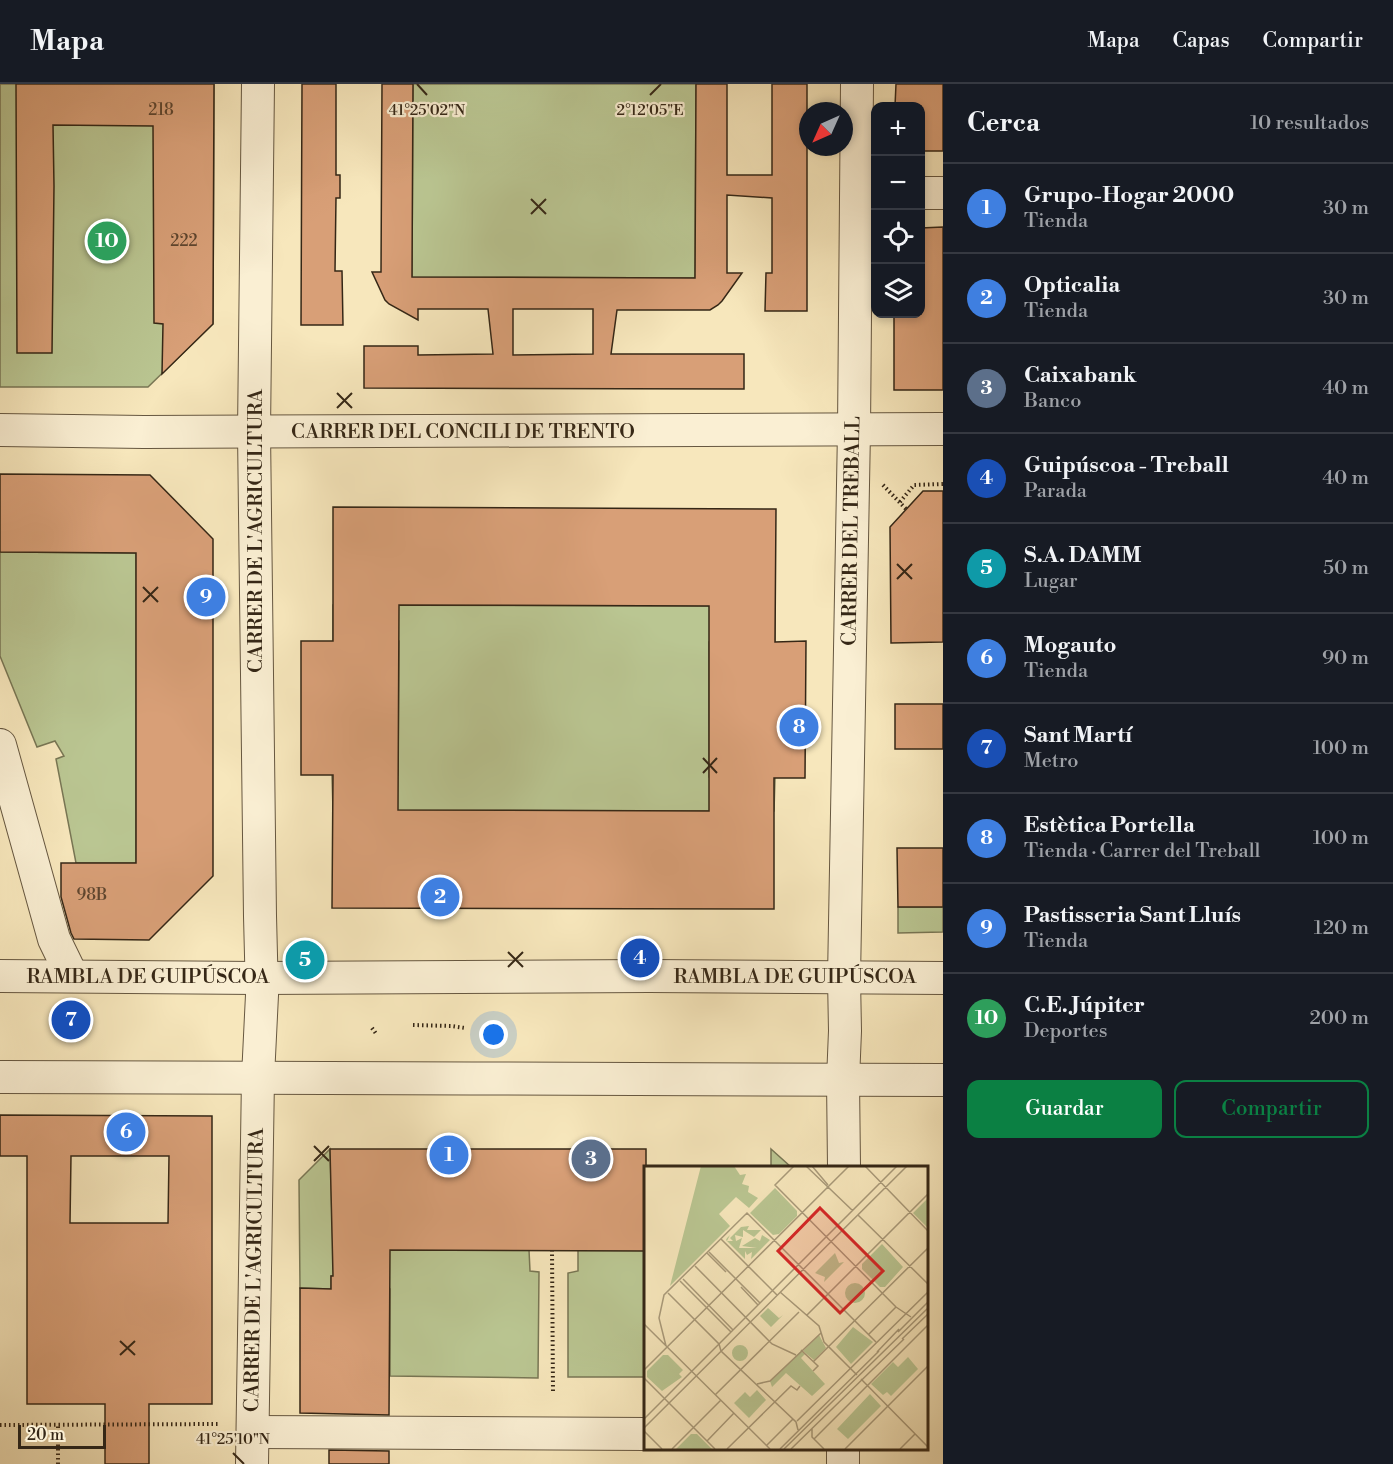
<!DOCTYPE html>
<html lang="es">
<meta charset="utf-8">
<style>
body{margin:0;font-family:"Libre Bodoni",serif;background:#242831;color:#f1f3f6}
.controls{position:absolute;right:18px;top:18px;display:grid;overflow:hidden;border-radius:12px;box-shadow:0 3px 9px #0003}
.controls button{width:54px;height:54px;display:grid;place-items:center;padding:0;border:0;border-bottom:2px solid #363941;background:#171b24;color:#f1f3f6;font:30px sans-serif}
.compass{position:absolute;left:799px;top:18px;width:54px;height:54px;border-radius:50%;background:#171b24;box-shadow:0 3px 9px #0003;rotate:225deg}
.scale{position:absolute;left:18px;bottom:15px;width:88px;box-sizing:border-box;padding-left:6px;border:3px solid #352716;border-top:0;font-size:16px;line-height:21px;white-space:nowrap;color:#352716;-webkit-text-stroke:4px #faefd3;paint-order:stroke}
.you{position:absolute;left:494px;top:951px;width:21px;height:21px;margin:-15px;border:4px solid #fff;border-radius:50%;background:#1a73e8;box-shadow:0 0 0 9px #1a73e833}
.badge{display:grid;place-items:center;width:39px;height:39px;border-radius:50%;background:#0b8043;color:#fff;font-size:20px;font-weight:700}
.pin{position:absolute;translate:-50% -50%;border:3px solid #fff;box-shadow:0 2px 6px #0006}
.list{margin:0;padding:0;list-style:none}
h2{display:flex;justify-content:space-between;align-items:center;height:78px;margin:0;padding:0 24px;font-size:26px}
h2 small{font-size:20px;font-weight:400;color:#9ea1a6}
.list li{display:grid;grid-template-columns:39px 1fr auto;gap:18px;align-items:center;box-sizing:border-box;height:90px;padding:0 24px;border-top:2px solid #363941}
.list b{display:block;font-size:22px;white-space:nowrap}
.list p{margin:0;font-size:20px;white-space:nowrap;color:#9ea1a6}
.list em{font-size:20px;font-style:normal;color:#9ea1a6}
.actions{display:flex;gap:12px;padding:18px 24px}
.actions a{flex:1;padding:14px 0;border:2px solid #0b8043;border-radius:12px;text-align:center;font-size:21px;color:#0b8043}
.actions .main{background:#0b8043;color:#fff}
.icon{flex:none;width:33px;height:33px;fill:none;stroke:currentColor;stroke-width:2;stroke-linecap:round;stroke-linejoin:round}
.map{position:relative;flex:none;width:943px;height:1380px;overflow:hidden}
header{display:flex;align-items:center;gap:36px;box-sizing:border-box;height:84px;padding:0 30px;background:#171b24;border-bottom:2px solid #363941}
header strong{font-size:28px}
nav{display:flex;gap:33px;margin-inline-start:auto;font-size:21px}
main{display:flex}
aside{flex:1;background:#171b24}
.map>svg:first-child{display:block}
.green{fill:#bac692;stroke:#787654;stroke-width:1.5}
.building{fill:#d89f77;stroke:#352716;stroke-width:1.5;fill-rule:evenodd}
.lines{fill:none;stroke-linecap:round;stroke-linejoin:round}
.minor-casing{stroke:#665740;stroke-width:34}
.path{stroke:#352716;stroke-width:4;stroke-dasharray:1.5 3;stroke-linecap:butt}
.minor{stroke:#faefd3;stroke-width:32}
.ticks{fill:none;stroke:#352716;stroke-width:2}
.labels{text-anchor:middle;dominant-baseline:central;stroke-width:4.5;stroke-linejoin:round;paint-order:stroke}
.number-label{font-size:16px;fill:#5e452e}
.street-label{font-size:20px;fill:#352716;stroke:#faefd3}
.inset-road{fill:none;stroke:#a99a7a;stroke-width:1.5}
.view{fill:#d62828;fill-opacity:0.15;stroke:#d62828;stroke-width:3}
.inset-edge{fill:none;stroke:#352716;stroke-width:3}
.ticks-label{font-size:15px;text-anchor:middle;fill:#352716;stroke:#faefd3;stroke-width:4.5;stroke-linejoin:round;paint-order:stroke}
</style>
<header>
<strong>Mapa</strong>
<nav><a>Mapa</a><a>Capas</a><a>Compartir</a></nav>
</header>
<main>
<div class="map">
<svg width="943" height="1380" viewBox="0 0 943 1380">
<rect width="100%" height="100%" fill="#f7e7bc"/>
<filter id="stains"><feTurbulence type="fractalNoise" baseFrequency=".00333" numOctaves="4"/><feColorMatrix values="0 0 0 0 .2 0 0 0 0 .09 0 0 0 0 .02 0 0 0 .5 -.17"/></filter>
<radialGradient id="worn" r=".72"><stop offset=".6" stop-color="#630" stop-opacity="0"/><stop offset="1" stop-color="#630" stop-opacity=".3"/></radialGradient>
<g class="green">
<polygon points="0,0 214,0 213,240 148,303 0,303"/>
<polygon points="413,0 696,0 695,194 412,193"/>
<polygon points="0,468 136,469 136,779 76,779 56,675 64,672 55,657 37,663 0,572"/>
<polygon points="333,521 775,522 775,558 709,558 709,693 775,694 774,727 333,726 332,691 398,691 399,557 333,557"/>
<polygon points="898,823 943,823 943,848 898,849"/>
<polygon points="330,1065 333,1166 529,1166 530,1187 539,1188 538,1294 390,1292 390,1205 359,1205 359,1192 331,1192 331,1205 300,1204 299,1096"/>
<polygon points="771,1065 791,1083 771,1083"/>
<polygon points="578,1166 646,1166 646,1293 568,1293 568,1189 578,1187"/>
</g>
<g class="building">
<polygon points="16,0 214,0 213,240 162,290 163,240 154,239 153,42 53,41 54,102 52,269 17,269"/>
<polygon points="302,0 336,0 336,91 340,91 340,114 336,114 335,187 342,187 343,241 301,241"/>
<path d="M 382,0 L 413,0 L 412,193 L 695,194 L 696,0 L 727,0 L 727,91 L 772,91 L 772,0 L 807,0 L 807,227 L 765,227 L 766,189 L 772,189 L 772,114 L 727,111 L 727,189 L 742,189 L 722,217 L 718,221 L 710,226 L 617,226 L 611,270 L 744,270 L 744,305 L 364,304 L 364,262 L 418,262 L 418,271 L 493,270 L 488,225 L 418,225 L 418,236 L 389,220 L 385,216 L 372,188 L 381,188 ZM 513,225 L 593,225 L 593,270 L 513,271 Z"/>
<polygon points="896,0 943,0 943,67 921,67 921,22 895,22"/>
<polygon points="943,143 943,306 894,306 894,230 921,230 921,144"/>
<polygon points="0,390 150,391 213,455 213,792 149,856 74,855 71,849 61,813 61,779 136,779 136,469 0,468"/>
<polygon points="923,407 943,407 943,558 891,559 890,443"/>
<path d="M 333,423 L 776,425 L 775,558 L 806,557 L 805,694 L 774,694 L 774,825 L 332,824 L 333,691 L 301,691 L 301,557 L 333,557 ZM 399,521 L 709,522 L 709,727 L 398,726 Z"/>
<rect x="895" y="620" width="48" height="45"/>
<polygon points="897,764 943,764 943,823 898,823"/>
<path d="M 0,1031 L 212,1032 L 212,1320 L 149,1320 L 149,1380 L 105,1380 L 105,1320 L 27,1320 L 27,1072 L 0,1072 ZM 71,1072 L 169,1072 L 168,1139 L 70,1139 Z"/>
<polygon points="330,1065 646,1065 646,1167 390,1166 389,1331 300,1329 300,1204 331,1205 331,1192 333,1192"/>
<polygon points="329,1366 389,1367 389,1380 329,1380"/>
</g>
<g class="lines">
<defs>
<g id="minor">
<polyline points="920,109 943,109"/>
<polyline points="0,346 144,348 943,345"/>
<polyline points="0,661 54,855 72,892"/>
<polyline points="0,892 261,894 649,892 943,894"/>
<path d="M 0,993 C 314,993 629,996 943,996"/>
<polyline points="844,1083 843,996 845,947 844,894 854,346 857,0"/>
<polyline points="253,1348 646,1350"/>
<polyline points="252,1380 258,993 262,911 260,832 254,348 258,0"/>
<polyline points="843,1380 843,1364"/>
</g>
</defs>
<use href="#minor" class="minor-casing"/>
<g class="path">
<polyline points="883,401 906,425"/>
<polyline points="900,418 914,401 943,400"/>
<polyline points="413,941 451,942 465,944"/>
<polyline points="372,944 377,951"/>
<polyline points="552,1166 553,1308"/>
<polyline points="0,1341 220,1340"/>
<polyline points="58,1380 58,1341"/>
</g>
<use href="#minor" class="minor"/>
</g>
<path class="ticks" d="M 417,0 L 427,11M 650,11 L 661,0M 531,115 L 546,130M 531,130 L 546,115M 337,309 L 352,324M 337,324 L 352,309M 897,480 L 912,495M 897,495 L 912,480M 143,503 L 158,518M 143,518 L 158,503M 703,674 L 717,689M 703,689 L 717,674M 508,868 L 523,883M 508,883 L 523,868M 314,1062 L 329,1077M 314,1077 L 329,1062M 120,1257 L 135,1271M 120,1271 L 135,1257M 233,1369 L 244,1380"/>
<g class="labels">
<g class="number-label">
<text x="161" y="26">218</text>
<text x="184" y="157">222</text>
<text x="92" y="811">98B</text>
</g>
<g class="street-label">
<text x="463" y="348">CARRER DEL CONCILI DE TRENTO</text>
<text transform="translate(256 447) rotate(-90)">CARRER DE L'AGRICULTURA</text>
<text transform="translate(852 447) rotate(-89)">CARRER DEL TREBALL</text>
<text x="148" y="893">RAMBLA DE GUIPÚSCOA</text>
<text x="795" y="893">RAMBLA DE GUIPÚSCOA</text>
<text transform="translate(255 1186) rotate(-89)">CARRER DE L'AGRICULTURA</text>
</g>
</g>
<g transform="translate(644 1082)">
<rect width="284" height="284" fill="#f7e7bc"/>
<path d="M 57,0 L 90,0 L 96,9 L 102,8 L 98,18 L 105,20 L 104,26 L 114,32 L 105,42 L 92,31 L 75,48 L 86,60 L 26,120 ZM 131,22 L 153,45 L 153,50 L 135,68 L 129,69 L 106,47 ZM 283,33 L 283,61 L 269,47 ZM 105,60 L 103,64 L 117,64 L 110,71 L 99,64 L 99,71 L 91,69 L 92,75 L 98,72 L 95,82 L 113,82 L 98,80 L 111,72 L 116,75 L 118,69 L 126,74 L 107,93 L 108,86 L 103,89 L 101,85 L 101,93 L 82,74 L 83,72 L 86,69 L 83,75 L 89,75 L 86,72 L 97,61 ZM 238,78 L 259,101 L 241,121 L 236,121 L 218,103 L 218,98 ZM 191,87 L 195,97 L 200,96 L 180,116 L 181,111 L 171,107 ZM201 127a10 10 0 1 1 20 0a10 10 0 1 1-20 0ZM 124,142 L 135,152 L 139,149 L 127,161 L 116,150 ZM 209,161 L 229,176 L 207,198 L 192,181 ZM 175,169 L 182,182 L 170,194 L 159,185 ZM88 187a8 8 0 1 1 16 0a8 8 0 1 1-16 0ZM 157,185 L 161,188 L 157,192 L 181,218 L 168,230 L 142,207 L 128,221 L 126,215 ZM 19,189 L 24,189 L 39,204 L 35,208 L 38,211 L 18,225 L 3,211 L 3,205 ZM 264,191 L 274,203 L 247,230 L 243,226 L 239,229 L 227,218 L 249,196 L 254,201 ZM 113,224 L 122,234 L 105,252 L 90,237 L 101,226 L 106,231 ZM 226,228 L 237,240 L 204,273 L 193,263 ZM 47,268 L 53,268 L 68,283 L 32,283 Z" fill="#bac692"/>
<path class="inset-road" d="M 150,0 L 131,19 L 252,141 L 267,151M 162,0 L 209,45M 168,0 L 184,19M 221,0 L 284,65M 214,49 L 284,118M 77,73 L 133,129M 65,86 L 116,137M 63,87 L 82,106M 51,100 L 128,178 L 152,189M 39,113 L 89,164M 36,115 L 87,166M 97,121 L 114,139M 136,126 L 175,160 L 180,176 L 213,209M 24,127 L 75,178 L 77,185 L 152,256 L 154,264M 163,149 L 284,28M 0,158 L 126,283M 254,166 L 284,136M 225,168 L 252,141M 258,173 L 284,148M 22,180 L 15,152 L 20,129 L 103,47 L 232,176M 157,184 L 174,200 L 169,205M 233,186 L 255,163M 169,196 L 284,82M 0,204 L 205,0M 228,204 L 260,173M 0,212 L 71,283M 217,213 L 284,281M 113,218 L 126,215 L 177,167M 71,229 L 155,146M 0,253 L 253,0M 153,255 L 284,126M 0,262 L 263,0M 168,263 L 168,271 L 180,283M 0,265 L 18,283M 170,273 L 284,159M 63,275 L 90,247M 123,279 L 149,253M 28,283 L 77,234M 83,283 L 147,220 L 153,224 L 156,220M 136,283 L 235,185M 140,283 L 284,142M 147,283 L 229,203M 201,283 L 284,200M 256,283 L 271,268"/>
<path class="view" d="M 176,42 L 239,105 L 196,147 L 134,85 Z"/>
<rect width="284" height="284" class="inset-edge"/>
</g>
<g class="ticks-label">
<text x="427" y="31">41°25'02"N</text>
<text x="650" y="31">2°12'05"E</text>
<text x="233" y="1360">41°25'10"N</text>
</g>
<rect width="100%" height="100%" filter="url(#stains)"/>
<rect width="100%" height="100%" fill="url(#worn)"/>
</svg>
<div class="controls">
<button>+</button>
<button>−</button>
<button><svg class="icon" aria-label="locate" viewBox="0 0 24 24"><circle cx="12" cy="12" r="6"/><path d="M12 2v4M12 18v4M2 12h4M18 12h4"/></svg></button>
<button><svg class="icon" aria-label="layers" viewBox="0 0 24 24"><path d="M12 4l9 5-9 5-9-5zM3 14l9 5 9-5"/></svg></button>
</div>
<svg class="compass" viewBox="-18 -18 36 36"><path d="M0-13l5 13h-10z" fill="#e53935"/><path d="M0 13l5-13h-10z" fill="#9ea1a6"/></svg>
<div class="scale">20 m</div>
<div class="you"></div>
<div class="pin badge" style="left:449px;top:1071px;background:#3f7fe0">1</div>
<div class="pin badge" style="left:440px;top:813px;background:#3f7fe0">2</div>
<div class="pin badge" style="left:591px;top:1075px;background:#5c6f8a">3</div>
<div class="pin badge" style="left:640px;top:874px;background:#1a4fb4">4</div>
<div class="pin badge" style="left:305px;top:876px;background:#0f9aa8">5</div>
<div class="pin badge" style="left:126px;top:1048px;background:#3f7fe0">6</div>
<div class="pin badge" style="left:71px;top:936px;background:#1a4fb4">7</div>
<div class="pin badge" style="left:799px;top:643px;background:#3f7fe0">8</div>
<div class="pin badge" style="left:206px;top:513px;background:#3f7fe0">9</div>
<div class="pin badge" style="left:107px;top:157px;background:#2e9e5b">10</div>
</div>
<aside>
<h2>Cerca<small>10 resultados</small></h2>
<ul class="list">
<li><span class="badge" style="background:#3f7fe0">1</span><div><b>Grupo-Hogar 2000</b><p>Tienda</p></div><em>30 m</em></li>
<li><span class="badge" style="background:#3f7fe0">2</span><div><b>Opticalia</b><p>Tienda</p></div><em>30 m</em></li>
<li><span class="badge" style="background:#5c6f8a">3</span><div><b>Caixabank</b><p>Banco</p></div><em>40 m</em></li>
<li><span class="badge" style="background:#1a4fb4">4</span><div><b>Guipúscoa - Treball</b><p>Parada</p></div><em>40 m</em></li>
<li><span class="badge" style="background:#0f9aa8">5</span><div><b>S.A. DAMM</b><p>Lugar</p></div><em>50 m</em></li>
<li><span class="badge" style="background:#3f7fe0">6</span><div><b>Mogauto</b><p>Tienda</p></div><em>90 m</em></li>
<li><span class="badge" style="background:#1a4fb4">7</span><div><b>Sant Martí</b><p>Metro</p></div><em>100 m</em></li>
<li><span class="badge" style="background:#3f7fe0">8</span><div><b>Estètica Portella</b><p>Tienda · Carrer del Treball</p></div><em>100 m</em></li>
<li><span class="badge" style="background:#3f7fe0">9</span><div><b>Pastisseria Sant Lluís</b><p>Tienda</p></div><em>120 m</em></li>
<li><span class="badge" style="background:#2e9e5b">10</span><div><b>C.E. Júpiter</b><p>Deportes</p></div><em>200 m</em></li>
</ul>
<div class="actions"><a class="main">Guardar</a><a>Compartir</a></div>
</aside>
</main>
